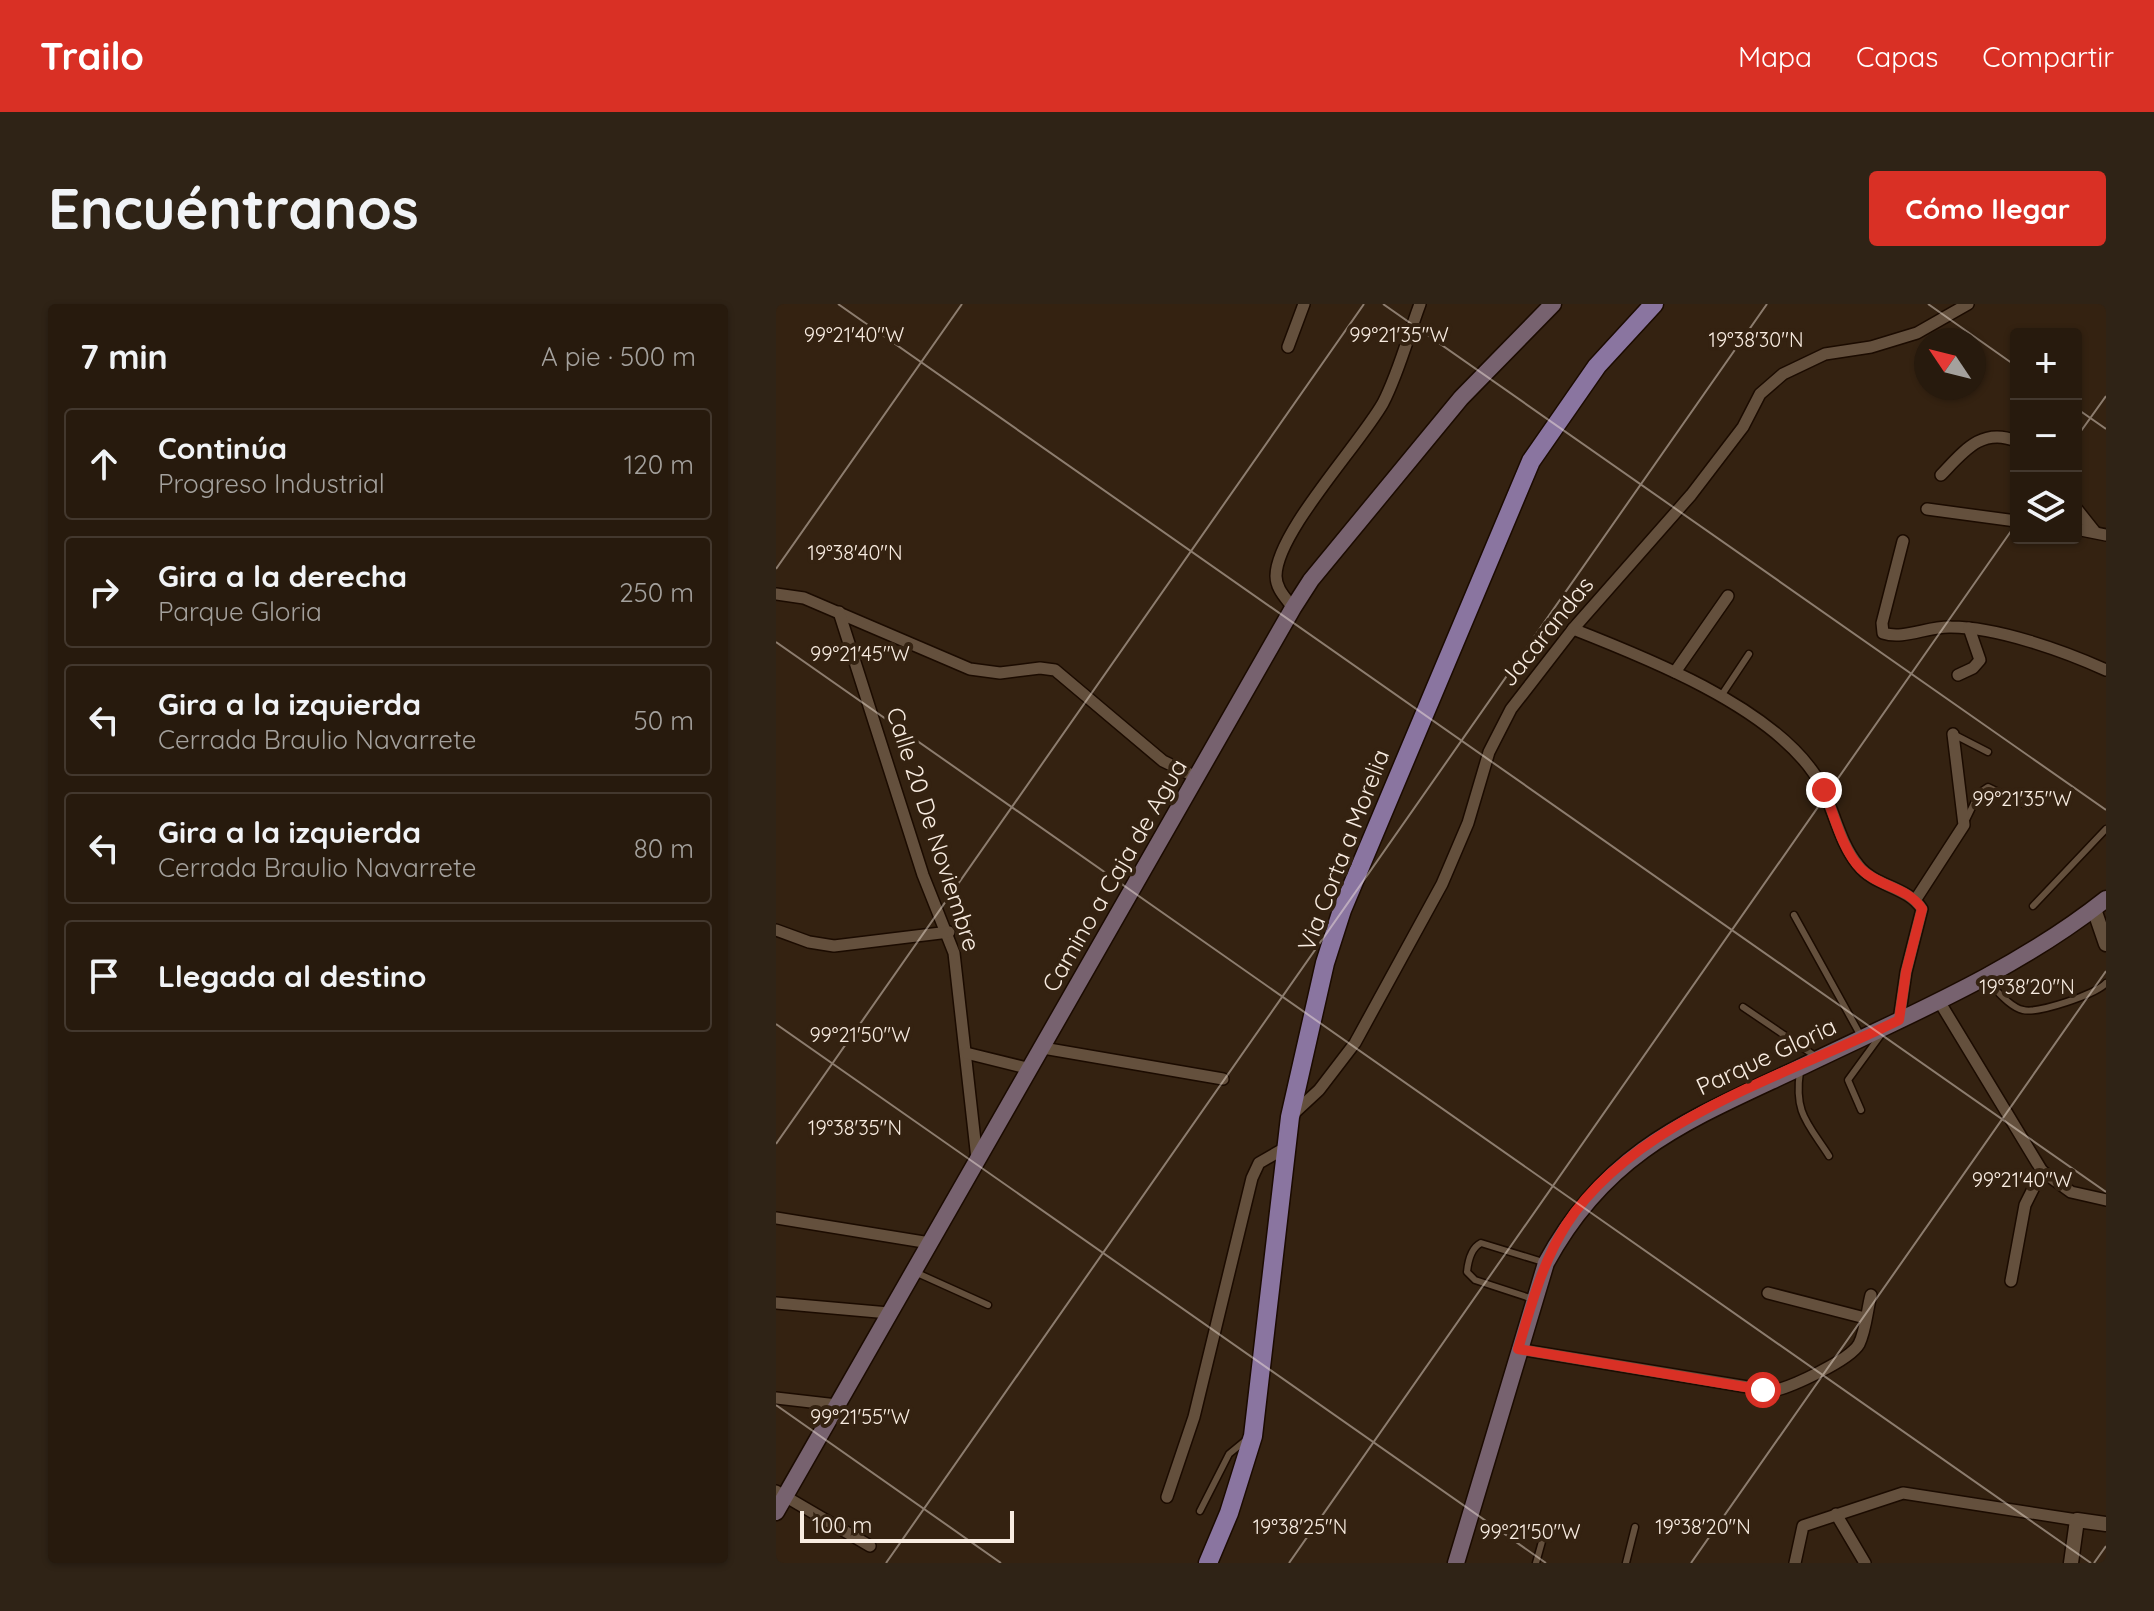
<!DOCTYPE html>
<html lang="es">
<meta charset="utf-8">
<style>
body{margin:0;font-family:Quicksand,sans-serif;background:#2f2316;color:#f1f3f6}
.controls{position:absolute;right:24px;top:24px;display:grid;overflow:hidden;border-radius:8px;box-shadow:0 2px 6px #0004}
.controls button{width:72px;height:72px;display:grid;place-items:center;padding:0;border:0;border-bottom:2px solid #43382e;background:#271a0d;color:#f1f3f6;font:40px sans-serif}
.compass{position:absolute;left:1138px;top:24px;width:72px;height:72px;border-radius:50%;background:#271a0d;box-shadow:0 2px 6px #0004;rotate:305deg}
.scale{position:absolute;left:24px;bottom:20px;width:214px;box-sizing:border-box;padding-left:8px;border:4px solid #f8ece1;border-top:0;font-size:22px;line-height:28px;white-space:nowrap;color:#f8ece1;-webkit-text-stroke:6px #342211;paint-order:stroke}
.stop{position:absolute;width:24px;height:24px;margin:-18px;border:6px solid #d93025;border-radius:50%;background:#fff}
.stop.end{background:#d93025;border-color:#fff;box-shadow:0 2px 8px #0008}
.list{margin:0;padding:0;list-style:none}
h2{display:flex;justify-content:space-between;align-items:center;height:104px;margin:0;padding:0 32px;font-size:34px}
h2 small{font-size:26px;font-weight:400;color:#a4a19d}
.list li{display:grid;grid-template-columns:52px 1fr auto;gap:24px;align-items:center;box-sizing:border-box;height:112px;margin:0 16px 16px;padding:0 16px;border:2px solid #43382e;border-radius:8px}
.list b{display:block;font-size:30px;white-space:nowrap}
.list p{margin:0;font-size:26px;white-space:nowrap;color:#a4a19d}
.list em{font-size:26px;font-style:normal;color:#a4a19d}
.icon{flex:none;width:44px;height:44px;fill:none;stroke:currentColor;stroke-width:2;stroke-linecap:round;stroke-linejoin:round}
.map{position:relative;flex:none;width:1330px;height:1259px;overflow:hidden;border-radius:8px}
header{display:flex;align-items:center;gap:48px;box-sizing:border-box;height:112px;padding:0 40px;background:#d93025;color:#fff}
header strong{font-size:38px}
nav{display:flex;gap:44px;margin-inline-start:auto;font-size:28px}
.intro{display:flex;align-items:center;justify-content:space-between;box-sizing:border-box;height:192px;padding:0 48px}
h1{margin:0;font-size:56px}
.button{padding:20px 36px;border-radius:8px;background:#d93025;color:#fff;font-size:28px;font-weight:700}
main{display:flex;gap:48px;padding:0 48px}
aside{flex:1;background:#271a0d;border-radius:8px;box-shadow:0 2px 6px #0004}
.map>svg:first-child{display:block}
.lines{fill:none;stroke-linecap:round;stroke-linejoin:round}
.service-casing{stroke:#1b0b00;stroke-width:9}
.minor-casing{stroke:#1b0b00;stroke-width:14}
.tertiary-casing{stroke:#1b0b00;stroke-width:17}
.secondary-casing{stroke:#1b0b00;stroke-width:19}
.primary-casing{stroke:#1b0b00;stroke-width:21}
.service{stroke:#64503d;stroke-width:6}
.minor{stroke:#64503d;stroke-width:11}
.tertiary{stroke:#64503d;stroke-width:14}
.secondary{stroke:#77626f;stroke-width:16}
.primary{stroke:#8a75a0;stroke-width:18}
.route{stroke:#d93025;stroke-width:10}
.ticks{fill:none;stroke:#f8ece1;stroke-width:2;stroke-opacity:0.45}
.labels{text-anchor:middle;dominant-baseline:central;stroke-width:8;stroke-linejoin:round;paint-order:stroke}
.street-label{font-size:24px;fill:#f8ece1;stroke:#342211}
.ticks-label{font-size:20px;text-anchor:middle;fill:#f8ece1;stroke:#342211;stroke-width:8;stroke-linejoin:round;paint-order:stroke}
</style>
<header>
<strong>Trailo</strong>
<nav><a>Mapa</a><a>Capas</a><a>Compartir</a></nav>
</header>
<div class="intro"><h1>Encuéntranos</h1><a class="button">Cómo llegar</a></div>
<main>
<aside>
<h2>7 min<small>A pie · 500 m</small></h2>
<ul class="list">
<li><svg class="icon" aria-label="ahead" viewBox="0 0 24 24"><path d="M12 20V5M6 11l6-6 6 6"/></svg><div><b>Continúa</b><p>Progreso Industrial</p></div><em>120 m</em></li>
<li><svg class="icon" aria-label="right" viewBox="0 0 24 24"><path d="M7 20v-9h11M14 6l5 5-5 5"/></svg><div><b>Gira a la derecha</b><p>Parque Gloria</p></div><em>250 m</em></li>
<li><svg class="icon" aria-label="left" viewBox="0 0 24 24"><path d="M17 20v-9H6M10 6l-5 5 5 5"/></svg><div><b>Gira a la izquierda</b><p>Cerrada Braulio Navarrete</p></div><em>50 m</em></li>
<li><svg class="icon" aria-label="left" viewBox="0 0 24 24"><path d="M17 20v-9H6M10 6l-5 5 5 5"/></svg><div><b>Gira a la izquierda</b><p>Cerrada Braulio Navarrete</p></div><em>80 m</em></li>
<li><svg class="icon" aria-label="arrive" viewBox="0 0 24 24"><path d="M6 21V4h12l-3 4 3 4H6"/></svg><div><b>Llegada al destino</b></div></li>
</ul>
</aside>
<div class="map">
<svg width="1330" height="1259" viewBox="0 0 1330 1259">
<rect width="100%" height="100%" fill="#342211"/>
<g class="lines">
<defs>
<g id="service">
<polyline points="945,392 973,350"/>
<polyline points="1177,430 1212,448"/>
<polyline points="1189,518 1203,489 1212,483 1247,500"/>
<polyline points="1257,602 1330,525"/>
<polyline points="1018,611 1086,734"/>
<path d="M 1208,674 C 1219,684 1233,703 1247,706 C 1261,710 1321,690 1330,679"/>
<polyline points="967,703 1039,752"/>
<path d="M 1024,767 C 1018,809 1031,818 1053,852"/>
<polyline points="1085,806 1072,776 1107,728"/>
<polyline points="141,969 212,1001"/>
<path d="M 757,995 L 699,976 L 691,968 C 692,958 695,944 705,939 L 767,958"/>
<polyline points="424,1207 453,1150 470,1136"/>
<polyline points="760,1259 770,1223"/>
<polyline points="850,1259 859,1223"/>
</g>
<g id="minor">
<polyline points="512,43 528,0"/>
<path d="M 1165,171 C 1188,147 1206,123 1240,137"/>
<polyline points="1300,204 1319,228"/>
<polyline points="1151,205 1240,217"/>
<polyline points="1300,225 1330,231"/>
<path d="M 1127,237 L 1106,319 L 1107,329 C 1128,336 1152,322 1175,323 C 1221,323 1288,347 1330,366"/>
<polyline points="0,290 28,294 194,365 224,369 264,364 279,366 387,457 422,474"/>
<path d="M 517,304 C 510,294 500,285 500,272 C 500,229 584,140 607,99 C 623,68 632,32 644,0"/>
<polyline points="63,308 147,571 178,649 201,855"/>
<path d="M 797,325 C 871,354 990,401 1037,468 C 1057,496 1060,534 1082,561 C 1099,583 1131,582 1146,605 L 1130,668 L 1123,716"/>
<polyline points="899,368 952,292"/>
<polyline points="1182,371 1197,364 1204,356 1193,324"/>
<polyline points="1140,595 1188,521 1177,430"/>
<polyline points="0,626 33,638 58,642 173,628"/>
<polyline points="1163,697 1266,867 1295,888 1330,896"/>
<polyline points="267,744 447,775"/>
<polyline points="190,749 255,765"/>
<polyline points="516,811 543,786 579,739 666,580 692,519 713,448 735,405 797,325 915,191 967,123 984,90 1007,70 1049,50 1095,43 1141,29 1192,0"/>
<polyline points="0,914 154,939"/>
<polyline points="1235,977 1249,901 1266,867"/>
<polyline points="992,989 1089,1014"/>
<polyline points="0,999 113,1009"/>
<path d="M 742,1045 L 996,1087 C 1014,1084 1074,1056 1083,1040 C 1090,1026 1091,1006 1095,991"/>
<polyline points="0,1094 61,1101"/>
<polyline points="0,1187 94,1242"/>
<polyline points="391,1193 418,1113 476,874 483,859 509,844"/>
<polyline points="1060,1210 1089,1259"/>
<polyline points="1019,1259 1027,1222 1127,1189 1301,1216"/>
</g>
<g id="tertiary">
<polyline points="1318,605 1330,640"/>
<polyline points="1295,1259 1301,1216 1330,1220"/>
</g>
<g id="secondary">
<polyline points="0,1208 517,304 535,276 685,94 777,0"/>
<path d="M 680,1259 L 770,959 C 831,846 913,816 1023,764 C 1128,713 1238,668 1330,595"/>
</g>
<polyline id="primary" points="432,1259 453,1209 477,1132 514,813 549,659 566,606 755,157 821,62 878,0"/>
</defs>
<use href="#service" class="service-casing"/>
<use href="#minor" class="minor-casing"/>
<use href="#tertiary" class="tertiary-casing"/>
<use href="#secondary" class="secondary-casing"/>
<use href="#primary" class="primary-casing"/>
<use href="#service" class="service"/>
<use href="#minor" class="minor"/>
<use href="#tertiary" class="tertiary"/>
<use href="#secondary" class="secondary"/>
<use href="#primary" class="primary"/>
</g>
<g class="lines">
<path class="route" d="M 987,1086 L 742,1045 C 755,1002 766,959 790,921 C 858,815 1015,770 1123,716 L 1130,668 L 1146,605 C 1132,583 1103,583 1085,565 C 1066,546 1058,510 1048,486"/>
</g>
<path class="ticks" d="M 62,0 L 1330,888M 607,0 L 1330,506M 1152,0 L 1240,62M 1300,104 L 1330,125M 1300,134 L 1330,92M 0,265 L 186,0M 0,338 L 1315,1259M 0,720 L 770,1259M 0,840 L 588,0M 0,1101 L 225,1259M 110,1259 L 991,0M 513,1259 L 1240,220M 915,1259 L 1330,667M 1318,1259 L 1330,1242"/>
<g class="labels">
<g class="street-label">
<text transform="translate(770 327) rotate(-51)">Jacarandas</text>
<text transform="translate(158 525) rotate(72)">Calle 20 De Noviembre</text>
<text transform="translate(567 546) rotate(-69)">Via Corta a Morelia</text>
<text transform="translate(338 571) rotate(-60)">Camino a Caja de Agua</text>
<text transform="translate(990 752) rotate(-25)">Parque Gloria</text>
</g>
</g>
<g class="ticks-label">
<text x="78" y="38">99°21'40"W</text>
<text x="623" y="38">99°21'35"W</text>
<text x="980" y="43">19°38'30"N</text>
<text x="79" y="256">19°38'40"N</text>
<text x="84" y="357">99°21'45"W</text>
<text x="1246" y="502">99°21'35"W</text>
<text x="1251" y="690">19°38'20"N</text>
<text x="84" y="738">99°21'50"W</text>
<text x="79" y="831">19°38'35"N</text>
<text x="1246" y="883">99°21'40"W</text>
<text x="84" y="1120">99°21'55"W</text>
<text x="524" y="1230">19°38'25"N</text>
<text x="927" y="1230">19°38'20"N</text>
<text x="754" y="1235">99°21'50"W</text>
</g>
</svg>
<div class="controls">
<button>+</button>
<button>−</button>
<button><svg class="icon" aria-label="layers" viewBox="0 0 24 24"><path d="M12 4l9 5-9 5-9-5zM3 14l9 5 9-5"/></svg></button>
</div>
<svg class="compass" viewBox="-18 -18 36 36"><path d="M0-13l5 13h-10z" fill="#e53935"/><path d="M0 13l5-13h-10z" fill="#a4a19d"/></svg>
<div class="scale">100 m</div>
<div class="stop" style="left:987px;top:1086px"></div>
<div class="stop end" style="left:1048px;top:486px"></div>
</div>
</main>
